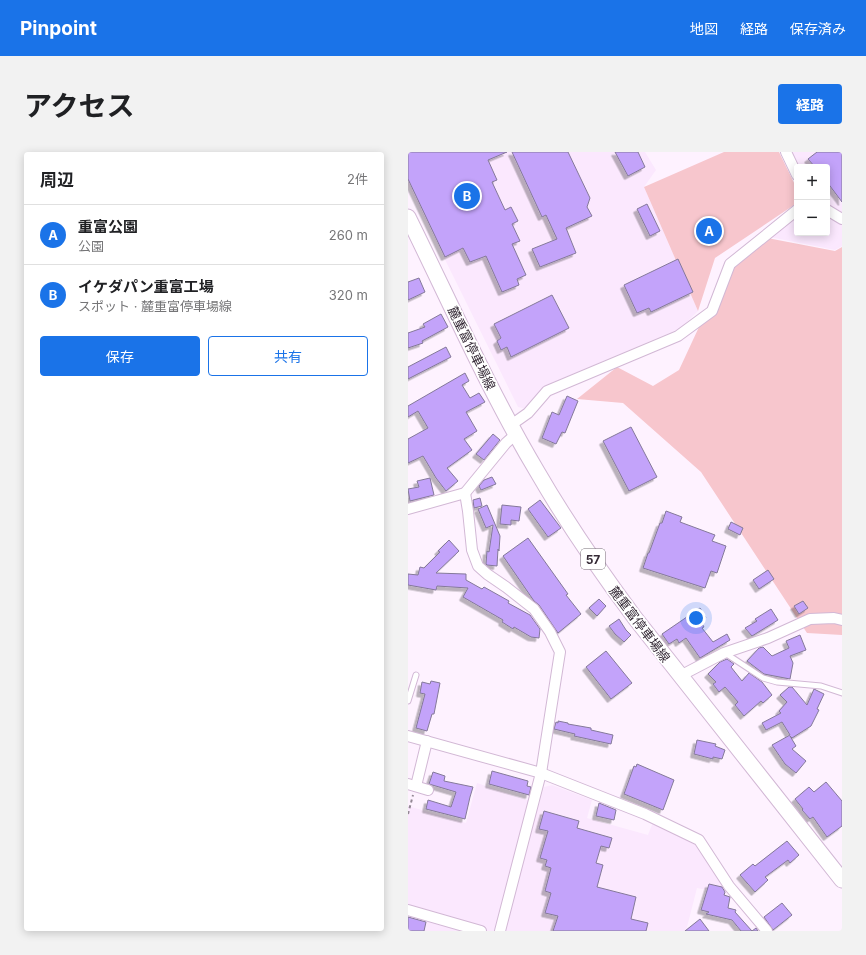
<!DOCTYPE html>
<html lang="ja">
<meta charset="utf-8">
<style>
body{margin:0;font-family:Inter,"Noto Sans JP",sans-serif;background:#f2f2f2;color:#202124}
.controls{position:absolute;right:12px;top:12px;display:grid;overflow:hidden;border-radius:4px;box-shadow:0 2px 10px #0003}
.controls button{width:36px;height:36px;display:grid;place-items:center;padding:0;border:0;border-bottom:1px solid #e0e0e0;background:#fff;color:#202124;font:20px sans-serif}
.you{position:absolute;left:288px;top:466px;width:14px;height:14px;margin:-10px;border:3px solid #fff;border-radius:50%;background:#1a73e8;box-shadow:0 0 0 6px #1a73e833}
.badge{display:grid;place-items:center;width:26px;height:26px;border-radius:50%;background:#1a73e8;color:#fff;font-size:13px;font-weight:700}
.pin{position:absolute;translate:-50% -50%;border:2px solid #fff;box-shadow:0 1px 4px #0006}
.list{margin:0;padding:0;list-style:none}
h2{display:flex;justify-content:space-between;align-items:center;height:52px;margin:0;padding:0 16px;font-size:17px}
h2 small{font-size:13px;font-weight:400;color:#757577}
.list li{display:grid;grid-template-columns:26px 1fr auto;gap:12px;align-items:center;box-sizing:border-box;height:60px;padding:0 16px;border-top:1px solid #e0e0e0}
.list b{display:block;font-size:15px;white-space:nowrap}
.list p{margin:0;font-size:13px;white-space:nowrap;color:#757577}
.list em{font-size:13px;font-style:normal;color:#757577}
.actions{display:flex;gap:8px;padding:12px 16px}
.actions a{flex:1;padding:9px 0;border:1px solid #1a73e8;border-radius:4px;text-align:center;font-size:14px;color:#1a73e8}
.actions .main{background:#1a73e8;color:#fff}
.map{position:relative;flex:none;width:434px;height:779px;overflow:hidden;border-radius:4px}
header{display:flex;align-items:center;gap:24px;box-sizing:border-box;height:56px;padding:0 20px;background:#1a73e8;color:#fff}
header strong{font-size:19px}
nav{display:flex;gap:22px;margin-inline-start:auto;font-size:14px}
.intro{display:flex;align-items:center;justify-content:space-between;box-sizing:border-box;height:96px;padding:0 24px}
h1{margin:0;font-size:28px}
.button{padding:10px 18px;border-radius:4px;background:#1a73e8;color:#fff;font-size:14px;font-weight:700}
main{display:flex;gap:24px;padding:0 24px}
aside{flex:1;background:#fff;border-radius:4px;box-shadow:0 2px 10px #0003}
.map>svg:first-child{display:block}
.built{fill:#fbe8fe}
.green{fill:#f7c6cd}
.building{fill:#c3a3fa;stroke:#847999;filter:url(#shadow)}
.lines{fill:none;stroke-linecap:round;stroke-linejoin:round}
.service-casing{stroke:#d2b8d5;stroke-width:7}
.minor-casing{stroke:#d2b8d5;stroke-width:12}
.primary-casing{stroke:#d2b8d5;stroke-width:17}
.path{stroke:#938894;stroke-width:2;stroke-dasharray:3 3;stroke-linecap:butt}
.service{stroke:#fff;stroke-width:5}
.minor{stroke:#fff;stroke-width:10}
.primary{stroke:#fff;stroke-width:15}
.labels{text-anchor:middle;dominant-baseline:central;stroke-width:3.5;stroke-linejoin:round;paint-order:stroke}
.shield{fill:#fff;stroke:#726a72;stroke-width:1}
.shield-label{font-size:12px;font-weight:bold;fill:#352a36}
.street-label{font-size:13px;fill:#352a36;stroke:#fff}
</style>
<header>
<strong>Pinpoint</strong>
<nav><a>地図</a><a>経路</a><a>保存済み</a></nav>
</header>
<div class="intro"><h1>アクセス</h1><a class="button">経路</a></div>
<main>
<aside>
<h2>周辺<small>2件</small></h2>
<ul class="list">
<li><span class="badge">A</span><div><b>重富公園</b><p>公園</p></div><em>260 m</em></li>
<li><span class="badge">B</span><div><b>イケダパン重富工場</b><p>スポット · 麓重富停車場線</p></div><em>320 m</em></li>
</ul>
<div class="actions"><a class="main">保存</a><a>共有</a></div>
</aside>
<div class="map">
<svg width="434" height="779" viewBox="0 0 434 779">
<defs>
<filter id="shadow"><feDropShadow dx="-3.5" dy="3.5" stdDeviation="0" flood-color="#0004"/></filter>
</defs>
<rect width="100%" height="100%" fill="#fef2ff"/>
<g class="built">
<polygon points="0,0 237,0 248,18 236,35 290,159 273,176 136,234 119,257 110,255 0,33"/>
<polygon points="382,0 434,0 434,94 427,98 357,84 389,60 389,81 419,81 419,15 389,15"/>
<polygon points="69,631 131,652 136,635 144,633 184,648 179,666 240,683 245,670 286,692 294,699 319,742 289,736 278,779 0,779 0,654 58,671"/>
</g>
<g class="green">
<polygon points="316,0 371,0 389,37 389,51 307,106 290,159 236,35"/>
<polygon points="354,85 427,99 434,95 434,483 399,481 293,320 215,251 169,247 209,215 245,234 271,218 311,132"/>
</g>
<g class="building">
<polygon points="0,0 99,0 80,8 89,28 84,30 97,58 103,55 110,69 104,72 112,89 104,92 118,123 109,127 111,133 94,140 78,104 62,110 55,96 37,105 0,27"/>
<polygon points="104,0 160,0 182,46 179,55 184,64 158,76 168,101 132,115 124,97 149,87 138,63 134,65"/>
<polygon points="207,0 230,0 237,15 220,24"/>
<polygon points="409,0 434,0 434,50 419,30 419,15 407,15 400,7"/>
<polygon points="239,52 252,79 242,84 229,57"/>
<polygon points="270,107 285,140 243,160 241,156 229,161 216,133"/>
<polygon points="11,126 17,140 0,148 0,130"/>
<polygon points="144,143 161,176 103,205 99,195 93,198 89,189 93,186 86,172"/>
<polygon points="33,162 40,175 14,189 15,191 0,196 0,181 17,175 15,172"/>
<polygon points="38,195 43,205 0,227 0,215"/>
<polygon points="57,221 61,229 54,233 62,246 71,241 77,250 58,260 69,279 56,287 64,298 39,316 50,329 38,339 28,326 15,304 0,311 0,287 20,276 10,259 0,265 0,254"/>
<polygon points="159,244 170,249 157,281 154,280 148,292 134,286 144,260 151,263"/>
<polygon points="223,275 249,325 221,339 195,289"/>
<polygon points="85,282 92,288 76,308 68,302"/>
<polygon points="84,325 88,332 73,338 71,334 76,328"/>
<polygon points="22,326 26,343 2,349 0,337 11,335 9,329"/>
<polygon points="72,346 74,354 66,356 65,348"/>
<polygon points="132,348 153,376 140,385 120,357"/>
<polygon points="79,353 92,384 91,399 90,397 89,414 79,413 78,412 79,399 81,400 85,373 78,376 70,357"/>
<polygon points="94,353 113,355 111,369 103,368 103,373 92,372"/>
<polygon points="258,359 274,365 272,370 307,383 304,389 318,394 309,421 303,419 297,436 235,416 240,401 241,401 252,371 254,371"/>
<polygon points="323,370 335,376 332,383 320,377"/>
<polygon points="120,386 160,442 158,443 173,462 150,481 131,453 126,449 95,404"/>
<polygon points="41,388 51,399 28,421 58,422 58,428 74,437 76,435 101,449 100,451 122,463 132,477 131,486 123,485 106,475 105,477 94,470 95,468 55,445 60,436 29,434 28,438 0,433 0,422 10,423 12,415 16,416 32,400 30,399"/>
<polygon points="360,418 366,427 351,437 345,428"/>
<polygon points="191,447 198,454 189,464 181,456"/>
<polygon points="395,449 400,456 391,462 386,454"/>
<polygon points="292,456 298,466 293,470 296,475 294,476 305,490 319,482 322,488 292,506 278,486 271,491 269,487 261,492 254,482"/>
<polygon points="363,457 370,468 344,484 337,476 349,469 347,467"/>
<polygon points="211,467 218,478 223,483 216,490 207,482 201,474"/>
<polygon points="392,483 398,498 382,504 385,511 382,527 356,522 339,509 351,496 355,495 364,504 381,496 378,489"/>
<polygon points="198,499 224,531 203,547 178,515"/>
<polygon points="319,507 326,512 323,515 334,529 341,521 354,530 364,543 355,551 353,549 336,564 327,553 330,550 317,535 311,540 305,532 308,530 300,522 312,510"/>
<polygon points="23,529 32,531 26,562 24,562 19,579 8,576 17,542 12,541 14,530 22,532"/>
<polygon points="381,535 384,535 399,553 406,537 416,542 409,557 411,558 403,574 384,586 382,584 388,594 384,597 398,609 388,621 377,612 364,593 382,583 374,570 358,578 354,571 373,561 371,559 379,550 372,543"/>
<polygon points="150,569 160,571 160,572 183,576 183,578 205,583 203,592 166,584 167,582 146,577 148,570 150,571"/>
<polygon points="289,588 308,592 307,594 317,598 314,607 305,605 305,607 286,602"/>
<polygon points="229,612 266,628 255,658 216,642 226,614 228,615"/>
<polygon points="84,619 120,629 119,634 123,635 121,643 81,632"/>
<polygon points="25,620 37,624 36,629 65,635 62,645 57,667 18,657 20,648 43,655 48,640 21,632"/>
<polygon points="418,630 434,649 434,674 419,685 405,665 402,667 394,658 395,657 387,647 401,635 406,640"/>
<polygon points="191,651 208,658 206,668 188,664"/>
<polygon points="136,659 171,669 169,676 204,686 201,696 193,694 188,711 195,713 189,735 228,745 223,767 240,771 238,779 145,779 150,764 137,761 143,741 137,739 143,716 137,714 139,708 132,706 140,679 131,677"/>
<polygon points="379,689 391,703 382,711 380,708 357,725 360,728 347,740 332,723 345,712 347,714"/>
<polygon points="301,732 314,735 317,740 316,743 322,745 320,756 328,758 327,760 344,779 348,776 350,779 333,779 324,768 298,762 301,760 293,758"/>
<polygon points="374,751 384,763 365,778 356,765"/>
<polygon points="0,765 18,770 16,779 0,779"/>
<polygon points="292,767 301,779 277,779"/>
</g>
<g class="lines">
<defs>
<g id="service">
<polyline points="317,501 355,526 369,530 413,534 434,541"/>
<polyline points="0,549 8,523"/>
</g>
<g id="minor">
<polyline points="378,0 389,23"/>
<polyline points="419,58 434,67"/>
<polyline points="103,273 120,261 139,239 270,184 304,159 322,112 389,58"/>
<polyline points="57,341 60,359 64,398 70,414 79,422 98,435 126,457 142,480 152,500 133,621 92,779"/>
<polyline points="0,357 57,341 98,291 108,282"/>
<polyline points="272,524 316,501 360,486 402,467 426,466 434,468"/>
<polyline points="0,584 133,621 237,662 291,688 321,734 359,779"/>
<polyline points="0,632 20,638"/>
<polyline points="8,634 19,589"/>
<polyline points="0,758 73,779"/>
</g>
<path id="primary" d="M 0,65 C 42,150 81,239 130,321 C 159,371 192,419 227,466 L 434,728"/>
</defs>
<use href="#service" class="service-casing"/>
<use href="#minor" class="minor-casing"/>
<use href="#primary" class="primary-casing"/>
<polyline class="path" points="0,662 5,643"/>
<use href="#service" class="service"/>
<use href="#minor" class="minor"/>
<use href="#primary" class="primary"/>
</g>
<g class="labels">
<rect class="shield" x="173" y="397" width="24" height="20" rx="3"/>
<g class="shield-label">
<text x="185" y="407">57</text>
</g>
<g class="street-label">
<text transform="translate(64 196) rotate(64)">麓重富停車場線</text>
<text transform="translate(232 472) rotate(53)">麓重富停車場線</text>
</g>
</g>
</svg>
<div class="controls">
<button>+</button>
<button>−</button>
</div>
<div class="you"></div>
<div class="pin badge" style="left:301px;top:79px">A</div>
<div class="pin badge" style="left:59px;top:44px">B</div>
</div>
</main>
